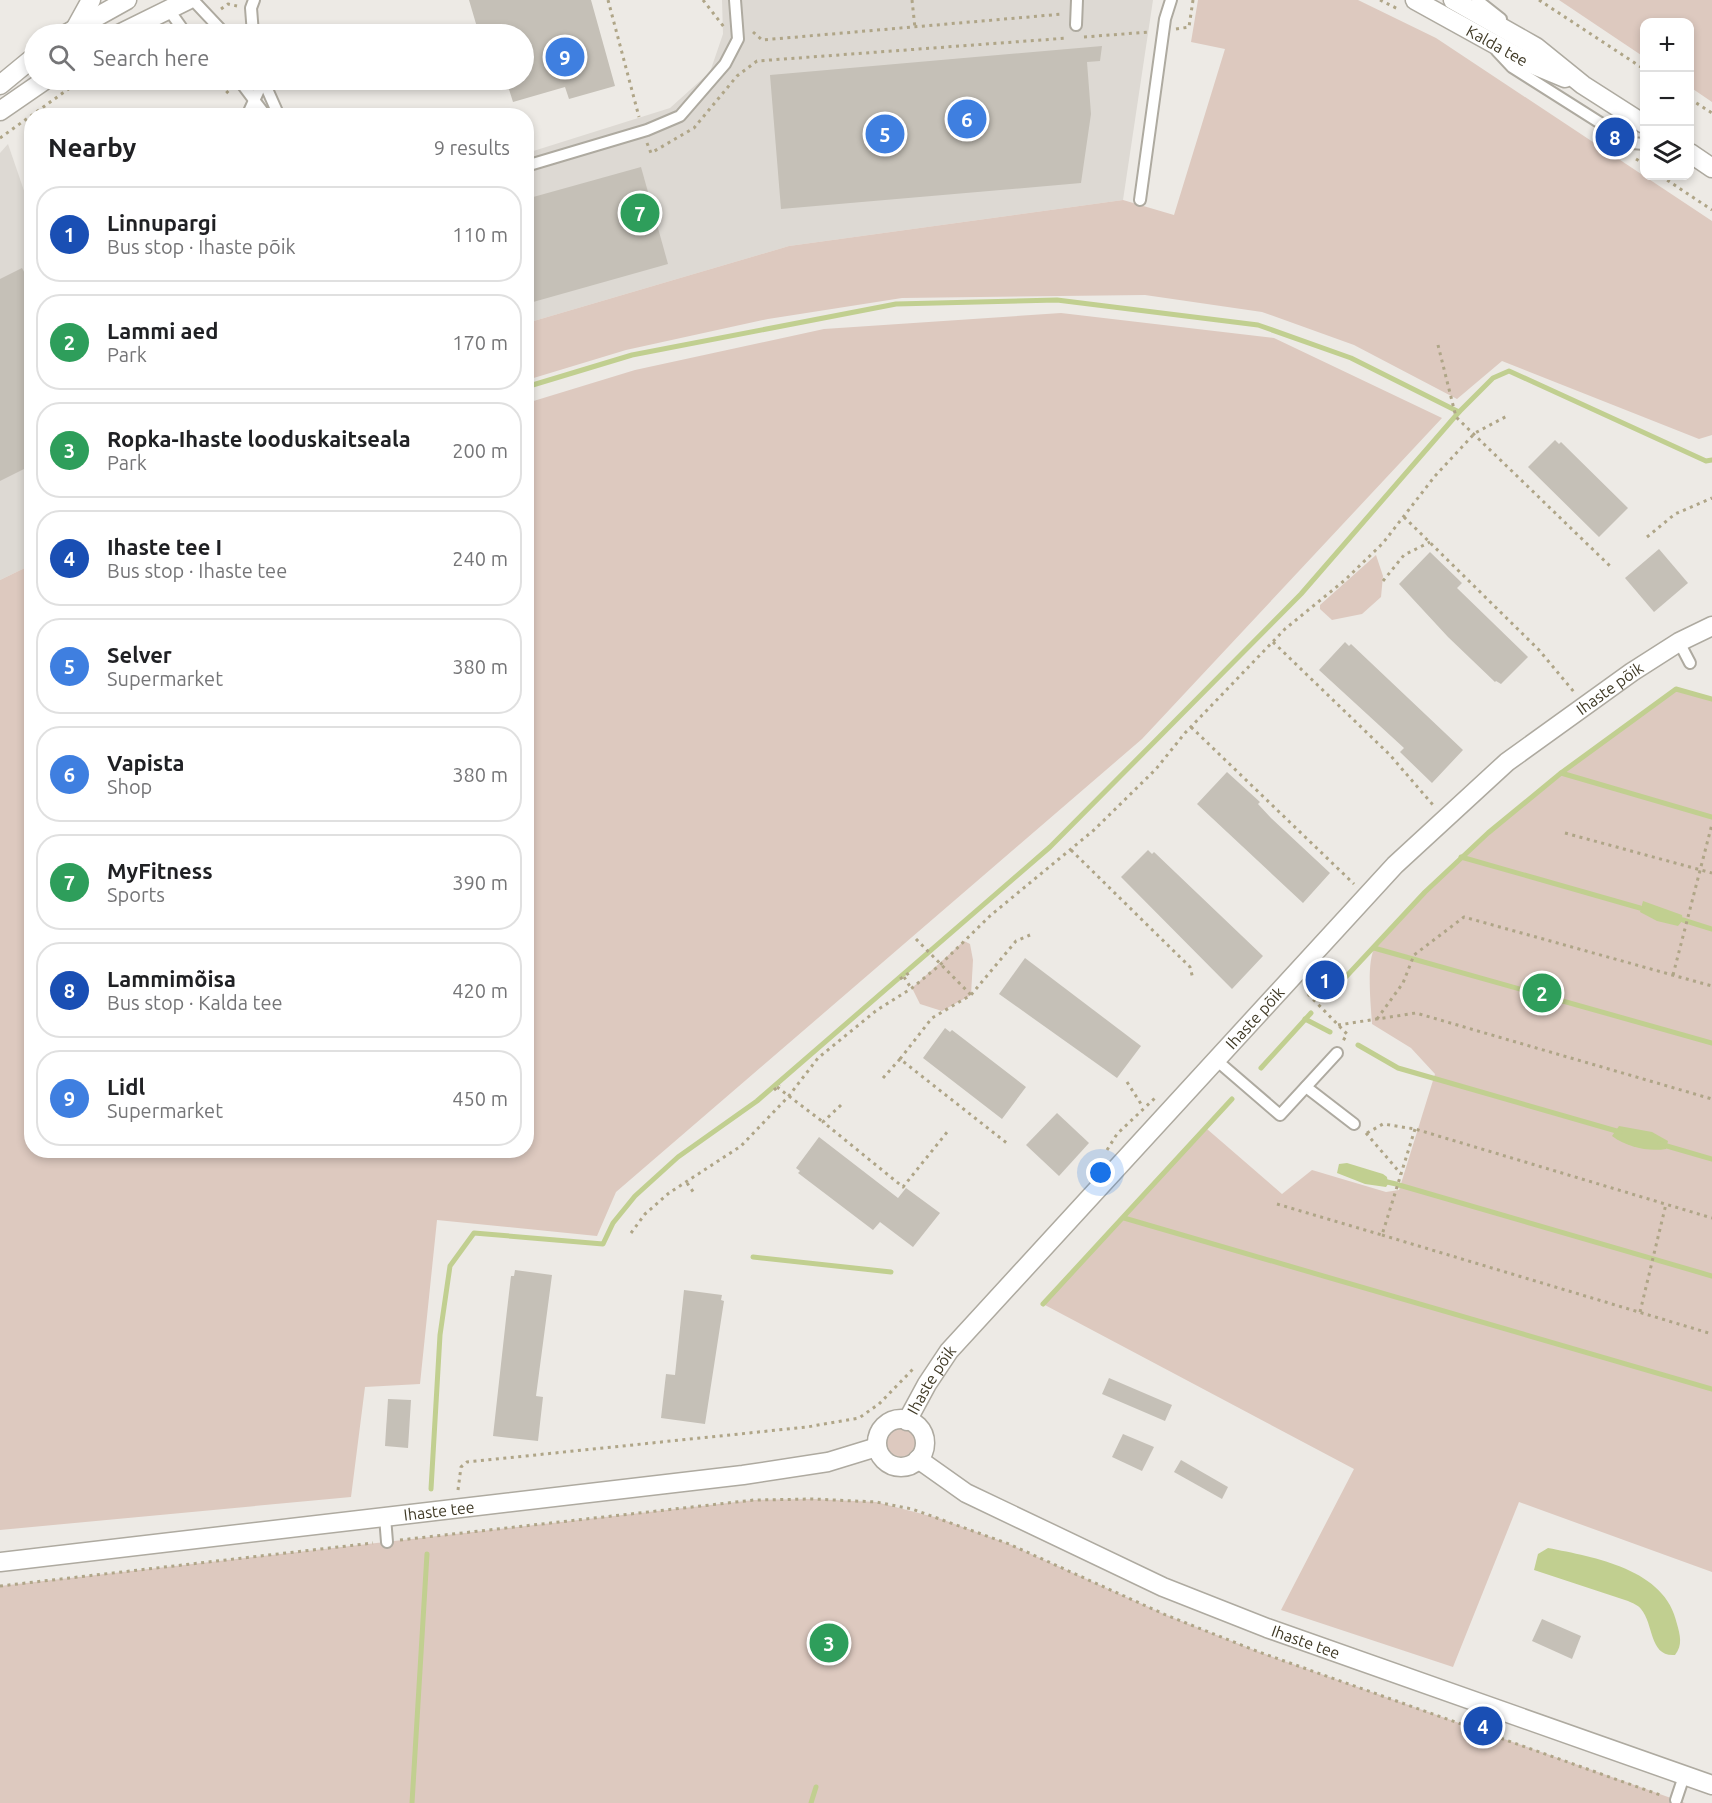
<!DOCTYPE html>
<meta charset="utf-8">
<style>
body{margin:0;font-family:Ubuntu,sans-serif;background:#f6f6f6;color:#202124}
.controls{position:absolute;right:18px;top:18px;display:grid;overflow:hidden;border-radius:12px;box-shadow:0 3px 9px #0003}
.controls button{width:54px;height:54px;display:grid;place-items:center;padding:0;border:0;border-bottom:2px solid #e0e0e0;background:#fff;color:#202124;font:30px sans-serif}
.you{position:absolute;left:1101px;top:1173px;width:21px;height:21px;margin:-15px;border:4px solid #fff;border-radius:50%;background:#1a73e8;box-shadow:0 0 0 9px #1a73e833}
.badge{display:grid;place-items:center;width:39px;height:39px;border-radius:50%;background:#8f65eb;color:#fff;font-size:20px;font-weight:700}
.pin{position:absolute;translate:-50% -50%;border:3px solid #fff;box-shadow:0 2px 6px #0006}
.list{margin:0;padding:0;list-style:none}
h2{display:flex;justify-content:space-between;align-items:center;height:78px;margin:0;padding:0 24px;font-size:26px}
h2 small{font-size:20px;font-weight:400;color:#757577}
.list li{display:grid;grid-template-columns:39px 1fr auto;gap:18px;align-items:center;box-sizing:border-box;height:96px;margin:0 12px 12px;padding:0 12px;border:2px solid #e0e0e0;border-radius:24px}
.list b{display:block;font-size:22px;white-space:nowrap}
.list p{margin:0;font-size:20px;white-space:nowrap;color:#757577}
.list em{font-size:20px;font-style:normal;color:#757577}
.icon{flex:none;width:33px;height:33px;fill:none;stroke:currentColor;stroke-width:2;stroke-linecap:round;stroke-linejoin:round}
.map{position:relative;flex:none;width:1712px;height:1803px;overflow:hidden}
.search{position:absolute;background:#fff;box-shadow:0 3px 9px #0003;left:24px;top:24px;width:510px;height:66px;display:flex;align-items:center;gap:15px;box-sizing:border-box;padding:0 21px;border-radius:33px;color:#757577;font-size:22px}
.panel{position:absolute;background:#fff;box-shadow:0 3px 9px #0003;left:24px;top:108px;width:510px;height:1050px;border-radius:24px}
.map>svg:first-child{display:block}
.built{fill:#ddd9d3}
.green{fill:#ddc9bf}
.water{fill:#c1cf90}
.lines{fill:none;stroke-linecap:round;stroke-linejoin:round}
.stream{stroke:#c1cf90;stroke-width:5}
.building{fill:#c5c0b7}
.service-casing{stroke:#aeaaa0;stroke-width:14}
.minor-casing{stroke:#aeaaa0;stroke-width:21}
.tertiary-casing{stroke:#aeaaa0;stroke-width:21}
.path{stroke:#afa587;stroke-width:3;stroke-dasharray:3 4.5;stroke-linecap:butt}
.service{stroke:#fff;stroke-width:10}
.minor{stroke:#fff;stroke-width:18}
.tertiary{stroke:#fff;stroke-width:18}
.labels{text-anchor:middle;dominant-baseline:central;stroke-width:5;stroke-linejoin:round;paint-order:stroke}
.street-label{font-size:16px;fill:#3f3925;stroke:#faf8f6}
</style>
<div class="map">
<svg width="1712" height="1803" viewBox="0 0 1712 1803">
<rect width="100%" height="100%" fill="#edeae5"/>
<g class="built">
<polygon points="722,0 1153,0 1123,200 789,246 527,323 527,153 670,108 710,72 723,34"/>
<polygon points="8,144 32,214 31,565 0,580 0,153"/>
</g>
<g class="green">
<polygon points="1198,0 1358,0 1436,38 1712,221 1712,435 1699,439 1502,361 1457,399 1354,345 1262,312 1145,295 902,298 768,319 626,350 527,380 527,323 789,246 1123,200 1174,215 1225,49 1191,42"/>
<polygon points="1559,0 1712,0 1712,102 1690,87 1690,22 1644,22 1644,57"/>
<polygon points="1061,313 1274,338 1442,418 1142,739 616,1192 597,1236 437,1220 420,1384 365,1387 351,1497 0,1530 0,580 31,565 32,1150 526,1150 527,403 635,370 824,329"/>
<polygon points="1376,555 1383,576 1381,597 1362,614 1332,620 1320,609 1320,605"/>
<path d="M 1676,689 L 1712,699 L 1712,1572 L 1519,1502 L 1453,1667 L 1281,1610 L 1354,1469 L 1043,1304 L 1207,1129 L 1282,1194 L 1312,1170 L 1386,1192 L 1399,1190 L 1435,1074 L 1411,1048 L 1372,1024 C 1371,1006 1366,962 1375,947 C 1384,931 1402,917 1415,903 C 1491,820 1585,755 1676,689 Z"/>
<polygon points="964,941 970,944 973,960 971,995 942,1011 920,1004 912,988"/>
<circle cx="900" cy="1442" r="18"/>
<polygon points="813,1499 876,1502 938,1518 1009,1544 1166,1615 1259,1652 1685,1803 0,1803 0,1586 754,1500"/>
</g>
<g class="water">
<polygon points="1643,901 1682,915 1683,920 1678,926 1657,921 1640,912"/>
<path d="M 1619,1126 L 1652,1132 L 1668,1141 L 1666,1149 C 1648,1152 1627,1147 1612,1136 Z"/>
<polygon points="1347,1163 1383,1174 1387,1177 1388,1184 1386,1187 1365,1184 1337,1173 1339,1164"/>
<path d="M 1548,1548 C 1594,1557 1666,1569 1677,1624 C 1680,1635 1683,1645 1675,1655 C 1649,1657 1654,1624 1641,1609 C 1638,1605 1632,1603 1628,1601 L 1534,1570 L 1538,1554 Z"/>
</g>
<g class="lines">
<g class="stream">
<polyline points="526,387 632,355 896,304 1057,300 1258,325 1351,358 1459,412 1493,378 1509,371 1706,461 1712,460"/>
<polyline points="1561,773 1712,817"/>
<polyline points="1461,857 1640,908"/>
<polyline points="1683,920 1712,929"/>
<polyline points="1374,948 1712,1043"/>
<polyline points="1342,981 1425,892 1488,833 1561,773 1676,689 1712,699"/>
<polyline points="1305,1019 1330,1032"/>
<polyline points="1358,1045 1398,1068 1620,1132"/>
<polyline points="1261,1068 1311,1013"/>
<polyline points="1660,1144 1712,1159"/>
<polyline points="1383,1181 1396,1184"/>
<polyline points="1399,1185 1712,1276"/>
<polyline points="1124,1218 1712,1389"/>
<polyline points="753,1257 891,1272"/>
<polyline points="1043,1304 1232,1099"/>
<polyline points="431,1489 440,1335 450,1266 474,1233 603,1244 613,1223 635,1196 678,1157 757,1101 1050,847 1301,594 1459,412"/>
<polyline points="412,1803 427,1554"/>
<polyline points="811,1803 816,1787"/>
</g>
</g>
<g class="building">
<polygon points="469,0 591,0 615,86 569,99 565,87 513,102 506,80 524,80 524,34 479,34"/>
<polygon points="1102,46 1100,61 1087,62 1091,114 1081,183 781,209 770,75"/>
<polygon points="641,167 668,264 526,304 526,199"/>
<polygon points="22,268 32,287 32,465 0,481 0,279"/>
<polygon points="1555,440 1559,444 1561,442 1628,508 1599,537 1528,467"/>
<polygon points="1659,549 1688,583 1654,612 1625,578"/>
<polygon points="1430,552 1462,583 1457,588 1528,657 1501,684 1496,681 1495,682 1448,637 1399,584"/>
<polygon points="1345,642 1349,646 1351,644 1463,750 1432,783 1400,752 1404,748 1319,670"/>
<polygon points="1227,772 1260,802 1258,804 1271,818 1330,873 1303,903 1197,804"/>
<polygon points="1148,850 1152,854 1154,852 1263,956 1232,989 1121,877"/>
<polygon points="1025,958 1141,1046 1117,1078 999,994"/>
<polygon points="945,1028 950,1032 952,1030 1026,1087 1002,1119 923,1058"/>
<polygon points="1057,1113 1089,1143 1059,1176 1026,1145"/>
<polygon points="819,1137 898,1198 906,1188 940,1213 913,1247 880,1222 873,1230 798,1173 800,1171 796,1168"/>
<polygon points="515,1270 552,1275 536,1396 543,1397 538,1441 493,1436 506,1319 511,1276 514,1276"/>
<polygon points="684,1290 722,1295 721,1300 724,1301 705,1424 661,1418 666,1374 675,1375"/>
<polygon points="1109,1378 1172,1405 1165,1421 1102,1394"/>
<polygon points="388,1399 411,1400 408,1448 385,1446"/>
<polygon points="1123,1434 1154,1447 1142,1471 1112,1457"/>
<polygon points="1181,1460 1228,1487 1222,1499 1174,1472"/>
<polygon points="1542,1619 1581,1636 1572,1659 1532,1641"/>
</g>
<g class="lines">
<defs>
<g id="service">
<polyline points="193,0 225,34"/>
<polyline points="1477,0 1501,19"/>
<polyline points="169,10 186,34"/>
<polyline points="1076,25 1077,0"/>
<polyline points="253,34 251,8 254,0"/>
<polyline points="1497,51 1512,67 1632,143 1644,144"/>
<polyline points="239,80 266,116"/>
<polyline points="263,80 279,116"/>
<polyline points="247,116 263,81"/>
<polyline points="526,166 647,130 680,116 725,64 738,39 735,0"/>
<polyline points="1140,200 1165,19 1171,0"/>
<polyline points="1679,642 1690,663"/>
<polyline points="1215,1059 1280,1115 1337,1053"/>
<polyline points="1306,1087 1354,1124"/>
<polyline points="385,1517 387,1542"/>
<polyline points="1676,1800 1684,1776"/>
</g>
<g id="minor">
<path id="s1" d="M 907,1421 L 927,1384 L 949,1351 L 1395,865 L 1507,762 L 1632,672 L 1679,642 L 1712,626"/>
</g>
<g id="tertiary">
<path id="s2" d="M 1415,0 L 1529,63 L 1565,78"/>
<polyline points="1453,0 1536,47 1583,85 1644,124"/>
<polyline points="76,27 91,0"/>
<polyline points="66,34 127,0"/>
<polyline points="119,34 188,0"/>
<polyline points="0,85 34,57"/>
<polyline points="0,111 45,80"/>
<polyline points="1690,153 1712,168"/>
<circle cx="901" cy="1443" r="24"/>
<path id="s3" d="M 918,1459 L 966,1493 L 1163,1587 L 1267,1628 L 1712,1785"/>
<path id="s4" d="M 0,1562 L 743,1475 L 828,1462 L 877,1447"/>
</g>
</defs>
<use href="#service" class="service-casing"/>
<use href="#minor" class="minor-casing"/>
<use href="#tertiary" class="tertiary-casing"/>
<g class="path">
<polyline points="608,0 639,117"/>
<polyline points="703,0 724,27"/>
<polyline points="912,0 915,28"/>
<polyline points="1380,0 1400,10"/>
<polyline points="1539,0 1644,69"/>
<polyline points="221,9 228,4 237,6"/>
<polyline points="1176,29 1189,27 1193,0"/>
<polyline points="753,32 762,40 1063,14"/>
<polyline points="1084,37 1149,32"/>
<polyline points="216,80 231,96"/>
<polyline points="1690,99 1712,113"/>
<polyline points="0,138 81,80"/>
<polyline points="647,143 651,153 694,128 737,76 757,61 1068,38"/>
<polyline points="1636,159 1644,164"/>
<polyline points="1661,176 1712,210"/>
<polyline points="1438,345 1456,417 1612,568"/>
<polyline points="1404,517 1539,650 1574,692"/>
<polyline points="1647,537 1675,514 1712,498"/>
<polyline points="1383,581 1404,555 1430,542"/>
<polyline points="1273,642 1390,755 1433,805"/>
<polyline points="1191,727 1354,884"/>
<polyline points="1565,833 1712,873"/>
<polyline points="1071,850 1190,967 1193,979"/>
<polyline points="916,939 971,995"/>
<polyline points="1673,975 1712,824"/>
<polyline points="904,977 911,988"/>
<polyline points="900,979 909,973"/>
<polyline points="1308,994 1347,1034 1343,1041"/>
<polyline points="1377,1019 1403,983 1414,955 1464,917 1712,986"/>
<polyline points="1338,1025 1416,1013 1712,1099"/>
<polyline points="900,1059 932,1018 971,995 1016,941 1030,935"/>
<polyline points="883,1078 900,1059 1008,1144"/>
<polyline points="1127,1082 1143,1107"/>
<polyline points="777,1087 823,1122"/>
<polyline points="774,1090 780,1085"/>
<polyline points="841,1105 823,1122 903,1187 948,1131"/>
<polyline points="1366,1133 1401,1174"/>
<polyline points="1367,1133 1383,1124 1415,1129 1712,1218"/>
<polyline points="1107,1150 1117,1134 1155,1098"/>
<polyline points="687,1183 694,1193"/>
<polyline points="1277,1204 1382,1235 1415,1129"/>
<polyline points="631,1233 645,1214 669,1193 741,1146 788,1097 818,1058 877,1010 912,988 941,964 991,915 1094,830 1156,769 1185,733 1285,629 1345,580 1383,543 1435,476 1475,433 1507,416"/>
<polyline points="1382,1235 1712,1334"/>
<polyline points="1640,1312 1666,1204"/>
<polyline points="458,1490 461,1467 467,1462 807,1427 859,1418 879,1404 914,1368"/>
<polyline points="400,1540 754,1500 813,1499 876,1502 912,1509 1009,1544 1166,1615 1259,1652 1663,1796"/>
<polyline points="0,1586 373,1543"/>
</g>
<use href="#service" class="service"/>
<use href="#minor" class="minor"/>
<use href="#tertiary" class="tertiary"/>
</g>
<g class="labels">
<g class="street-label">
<text stroke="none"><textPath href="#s2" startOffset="94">Kalda tee</textPath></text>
<text stroke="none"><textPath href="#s1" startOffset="1020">Ihaste põik</textPath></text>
<text stroke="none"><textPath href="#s1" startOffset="534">Ihaste põik</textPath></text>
<text stroke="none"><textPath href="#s1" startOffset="48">Ihaste põik</textPath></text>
<text stroke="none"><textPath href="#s4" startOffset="442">Ihaste tee</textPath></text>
<text stroke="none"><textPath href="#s3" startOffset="430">Ihaste tee</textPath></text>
</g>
</g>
</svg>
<div class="controls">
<button>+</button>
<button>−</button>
<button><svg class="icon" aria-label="layers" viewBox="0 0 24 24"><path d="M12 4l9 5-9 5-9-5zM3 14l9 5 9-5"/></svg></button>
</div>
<div class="you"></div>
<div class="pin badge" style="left:1325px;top:980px;background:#1a4fb4">1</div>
<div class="pin badge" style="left:1542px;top:993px;background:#2e9e5b">2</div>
<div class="pin badge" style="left:829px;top:1643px;background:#2e9e5b">3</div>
<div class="pin badge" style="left:1483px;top:1726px;background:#1a4fb4">4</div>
<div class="pin badge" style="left:885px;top:134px;background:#3f7fe0">5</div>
<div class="pin badge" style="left:967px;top:119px;background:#3f7fe0">6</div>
<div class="pin badge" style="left:640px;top:213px;background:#2e9e5b">7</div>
<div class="pin badge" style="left:1615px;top:137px;background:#1a4fb4">8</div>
<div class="pin badge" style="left:565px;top:57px;background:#3f7fe0">9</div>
<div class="search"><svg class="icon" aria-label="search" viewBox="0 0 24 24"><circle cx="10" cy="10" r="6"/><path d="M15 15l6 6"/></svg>Search here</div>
<section class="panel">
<h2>Nearby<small>9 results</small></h2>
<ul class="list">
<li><span class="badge" style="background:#1a4fb4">1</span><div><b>Linnupargi</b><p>Bus stop · Ihaste põik</p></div><em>110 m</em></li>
<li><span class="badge" style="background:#2e9e5b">2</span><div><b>Lammi aed</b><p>Park</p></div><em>170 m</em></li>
<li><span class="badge" style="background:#2e9e5b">3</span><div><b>Ropka-Ihaste looduskaitseala</b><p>Park</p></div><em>200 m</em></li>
<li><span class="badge" style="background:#1a4fb4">4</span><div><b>Ihaste tee I</b><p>Bus stop · Ihaste tee</p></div><em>240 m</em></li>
<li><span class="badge" style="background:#3f7fe0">5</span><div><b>Selver</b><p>Supermarket</p></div><em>380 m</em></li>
<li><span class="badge" style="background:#3f7fe0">6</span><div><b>Vapista</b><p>Shop</p></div><em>380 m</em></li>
<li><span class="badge" style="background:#2e9e5b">7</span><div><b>MyFitness</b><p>Sports</p></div><em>390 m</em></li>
<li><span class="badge" style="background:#1a4fb4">8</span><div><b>Lammimõisa</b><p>Bus stop · Kalda tee</p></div><em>420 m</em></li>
<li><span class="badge" style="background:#3f7fe0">9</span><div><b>Lidl</b><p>Supermarket</p></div><em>450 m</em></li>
</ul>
</section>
</div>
